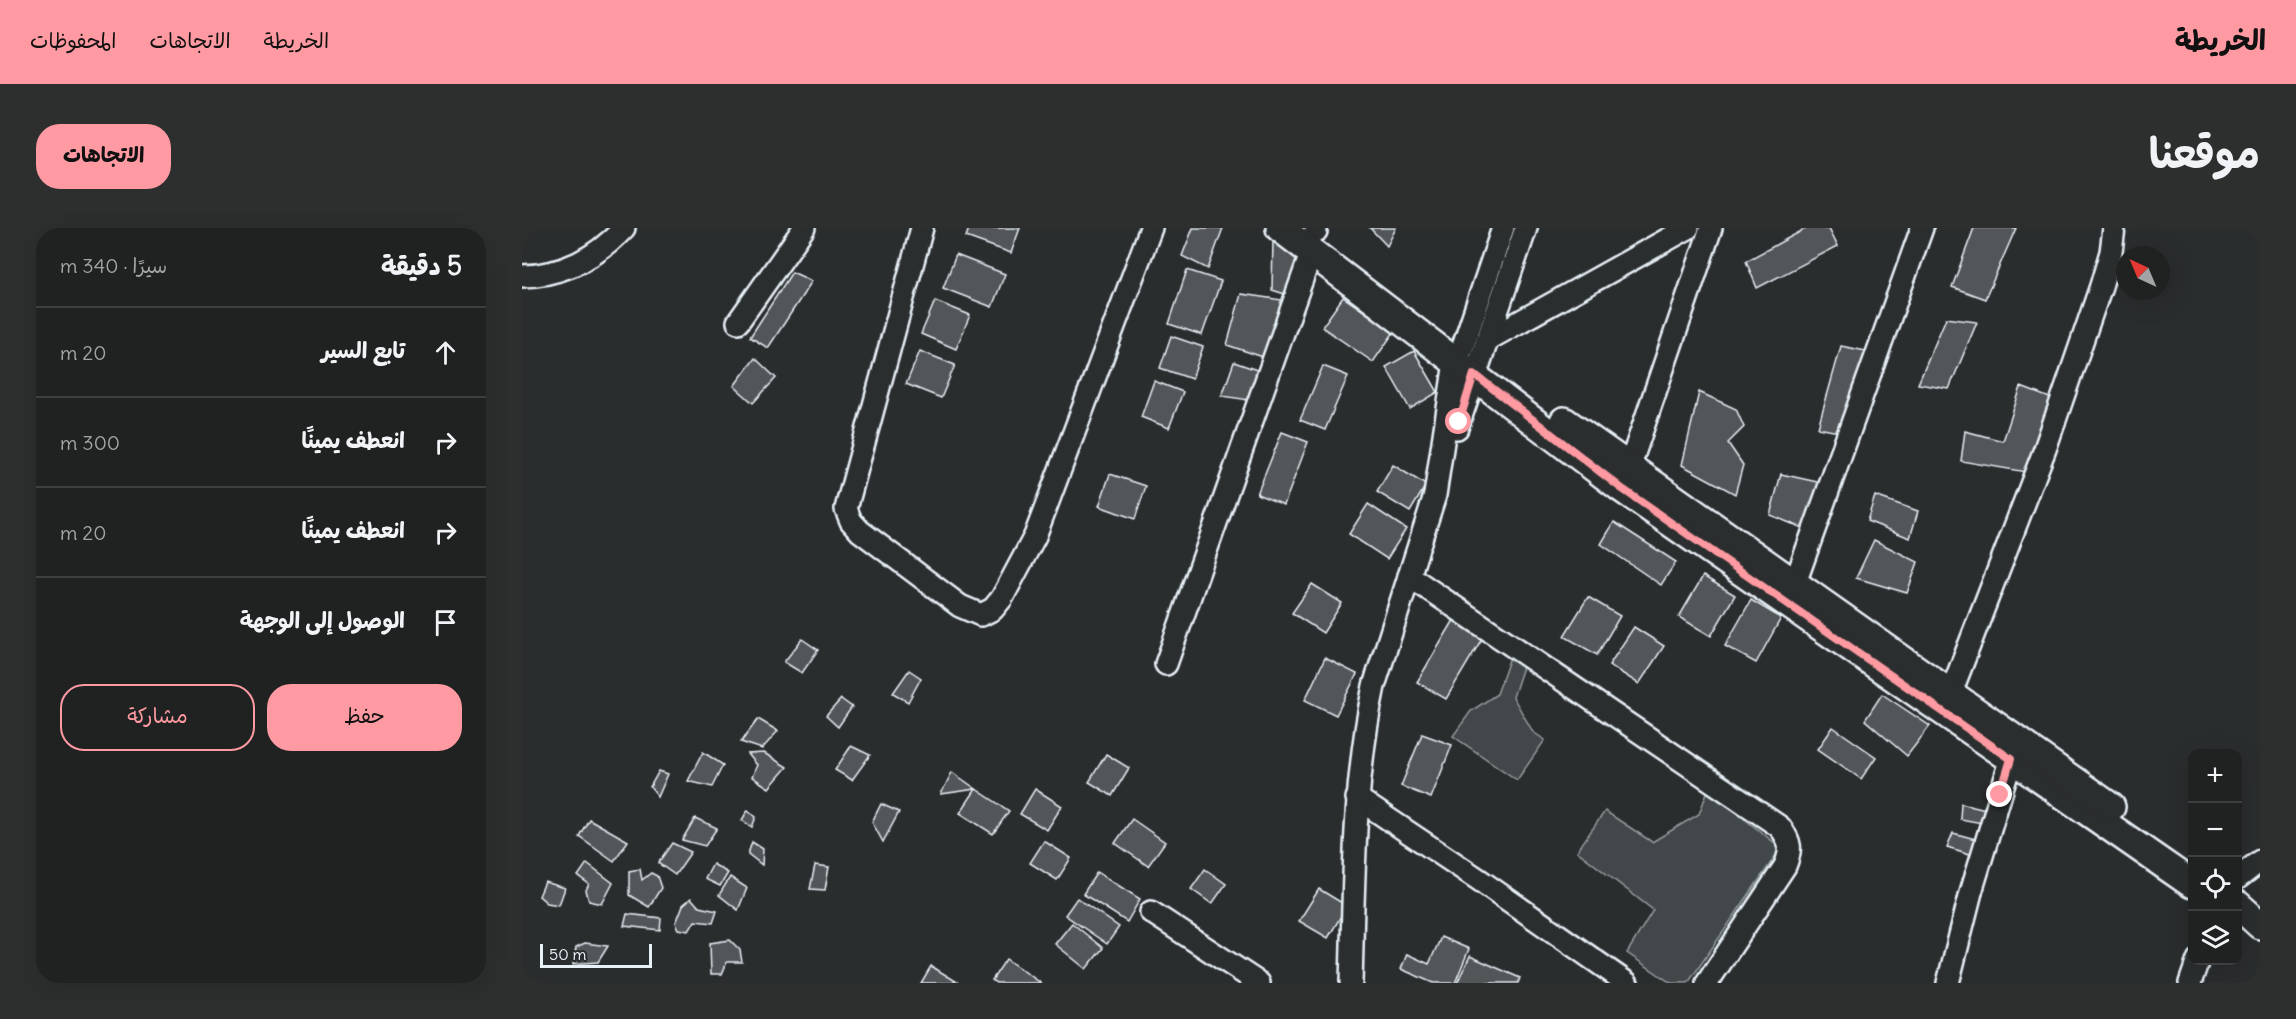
<!DOCTYPE html>
<html lang="ar">
<meta charset="utf-8">
<style>
body{margin:0;font-family:Delius,"Playpen Sans Arabic",sans-serif;background:#2d2f2f;color:#f1f3f6;direction:rtl}
.controls{position:absolute;right:18px;bottom:18px;display:grid;overflow:hidden;border-radius:12px;box-shadow:0 6px 24px #0002}
.controls button{width:54px;height:54px;display:grid;place-items:center;padding:0;border:0;border-bottom:2px solid #3d3f40;background:#202222;color:#f1f3f6;font:30px sans-serif}
.compass{position:absolute;left:1594px;top:18px;width:54px;height:54px;border-radius:50%;background:#202222;box-shadow:0 6px 24px #0002;rotate:316deg}
.scale{position:absolute;left:18px;bottom:15px;width:112px;box-sizing:border-box;padding-left:6px;border:3px solid #e8f1f8;border-top:0;font-size:16px;line-height:21px;white-space:nowrap;color:#e8f1f8;-webkit-text-stroke:4px #2a2d2e;paint-order:stroke}
.stop{position:absolute;width:18px;height:18px;margin:-14px;border:4px solid #ff9aa2;border-radius:50%;background:#fff}
.stop.end{background:#ff9aa2;border-color:#fff;box-shadow:0 2px 6px #0008}
.list{margin:0;padding:0;list-style:none}
h2{display:flex;justify-content:space-between;align-items:center;height:78px;margin:0;padding:0 24px;font-size:26px}
h2 small{font-size:20px;font-weight:400;color:#a2a4a5}
.list li{display:grid;grid-template-columns:39px 1fr auto;gap:18px;align-items:center;box-sizing:border-box;height:90px;padding:0 24px;border-top:2px solid #3d3f40}
.list b{display:block;font-size:22px;white-space:nowrap}
.list em{font-size:20px;font-style:normal;color:#a2a4a5}
.actions{display:flex;gap:12px;padding:18px 24px}
.actions a{flex:1;padding:14px 0;border:2px solid #ff9aa2;border-radius:24px;text-align:center;font-size:21px;color:#ff9aa2}
.actions .main{background:#ff9aa2;color:#111}
.icon{flex:none;width:33px;height:33px;fill:none;stroke:currentColor;stroke-width:2;stroke-linecap:round;stroke-linejoin:round}
.map{position:relative;flex:none;width:1738px;height:755px;overflow:hidden;direction:ltr;border-radius:24px}
header{display:flex;align-items:center;gap:36px;box-sizing:border-box;height:84px;padding:0 30px;background:#ff9aa2;color:#111}
header strong{font-size:28px}
nav{display:flex;gap:33px;margin-inline-start:auto;font-size:21px}
.intro{display:flex;align-items:center;justify-content:space-between;box-sizing:border-box;height:144px;padding:0 36px}
h1{margin:0;font-size:42px}
.button{padding:15px 27px;border-radius:24px;background:#ff9aa2;color:#111;font-size:21px;font-weight:700}
main{display:flex;gap:36px;padding:0 36px}
aside{flex:1;background:#202222;border-radius:24px;box-shadow:0 6px 24px #0002}
.map>svg:first-child{display:block}
.green{fill:#424648;stroke:#959ca0;stroke-width:1.5}
.building{fill:#535759;stroke:#e8f1f8;stroke-width:1.5}
.lines{fill:none;stroke-linecap:round;stroke-linejoin:round}
.minor-casing{stroke:#e8f1f8;stroke-width:26}
.major-casing{stroke:#e8f1f8;stroke-width:32}
.minor{stroke:#2a2d2e;stroke-width:21}
.major{stroke:#2a2d2e;stroke-width:27}
.route{stroke:#ff9aa2;stroke-width:8}
</style>
<header>
<strong>الخريطة</strong>
<nav><a>الخريطة</a><a>الاتجاهات</a><a>المحفوظات</a></nav>
</header>
<div class="intro"><h1>موقعنا</h1><a class="button">الاتجاهات</a></div>
<main>
<div class="map">
<svg width="1738" height="755" viewBox="0 0 1738 755">
<rect width="100%" height="100%" fill="#2a2d2e"/>
<filter id="ink" filterUnits="userSpaceOnUse"><feTurbulence type="fractalNoise" baseFrequency=".0167" numOctaves="2"/><feDisplacementMap in="SourceGraphic" scale="12" xChannelSelector="R" yChannelSelector="G"/><feConvolveMatrix kernelMatrix="1 2 1 2 8 2 1 2 1" color-interpolation-filters="sRGB"/></filter>
<g filter="url(#ink)">
<g class="green">
<polygon points="988,429 1001,439 991,469 1011,504 1023,512 995,552 931,508 949,483 975,466"/>
<polygon points="1186,562 1259,620 1166,755 1149,755 1105,725 1131,682 1055,623 1083,583 1130,614 1177,586"/>
</g>
<g class="building">
<polygon points="447,0 498,0 489,25 444,9"/>
<polygon points="671,0 701,0 686,41 660,28"/>
<polygon points="848,0 874,0 865,18"/>
<polygon points="1285,0 1307,0 1316,18 1235,60 1224,33"/>
<polygon points="1452,0 1494,0 1463,71 1430,59"/>
<polygon points="751,11 779,26 769,68 750,62"/>
<polygon points="434,27 483,46 470,79 421,60"/>
<polygon points="665,42 699,53 680,107 647,96"/>
<polygon points="270,44 290,53 246,120 228,109"/>
<polygon points="719,66 760,72 741,129 705,117"/>
<polygon points="821,69 872,104 851,134 800,99"/>
<polygon points="413,73 448,87 434,121 399,106"/>
<polygon points="1424,90 1455,94 1427,161 1396,156"/>
<polygon points="649,108 681,119 670,151 638,140"/>
<polygon points="1319,118 1349,124 1321,205 1296,200"/>
<polygon points="398,123 433,137 419,170 384,156"/>
<polygon points="892,123 916,164 888,181 864,139"/>
<polygon points="233,130 254,150 231,175 212,158"/>
<polygon points="712,134 735,142 727,172 700,168"/>
<polygon points="801,138 826,148 803,202 778,192"/>
<polygon points="632,153 661,164 647,200 619,189"/>
<polygon points="1499,159 1533,172 1520,214 1513,215 1504,244 1439,233 1443,203 1481,213"/>
<polygon points="1177,164 1214,181 1222,199 1206,215 1221,237 1213,266 1160,237"/>
<polygon points="760,204 786,214 762,277 735,266"/>
<polygon points="871,237 904,257 888,284 855,264"/>
<polygon points="588,246 624,258 613,291 577,278"/>
<polygon points="1259,246 1300,255 1283,301 1248,287"/>
<polygon points="1353,268 1396,283 1388,310 1345,293"/>
<polygon points="846,276 884,301 865,331 827,306"/>
<polygon points="1092,294 1154,334 1139,357 1079,316"/>
<polygon points="1352,312 1396,334 1385,365 1334,350"/>
<polygon points="1181,348 1213,367 1189,408 1157,389"/>
<polygon points="790,356 820,375 801,405 770,385"/>
<polygon points="1066,369 1098,388 1075,427 1042,408"/>
<polygon points="1229,372 1259,390 1234,435 1203,418"/>
<polygon points="932,392 961,409 924,471 895,454"/>
<polygon points="1112,399 1142,418 1117,456 1087,437"/>
<polygon points="280,411 296,422 280,445 262,434"/>
<polygon points="803,430 835,446 814,487 783,472"/>
<polygon points="387,442 399,450 386,474 371,465"/>
<polygon points="1360,466 1408,498 1385,528 1343,492"/>
<polygon points="319,471 330,479 316,499 304,488"/>
<polygon points="236,491 256,503 240,521 219,514"/>
<polygon points="1311,499 1354,529 1339,551 1296,521"/>
<polygon points="900,506 930,517 909,570 879,558"/>
<polygon points="329,518 348,527 330,552 313,542"/>
<polygon points="181,524 201,537 190,559 166,553"/>
<polygon points="242,525 265,539 247,560 230,549 235,537 226,526"/>
<polygon points="584,526 607,540 590,568 567,554"/>
<polygon points="137,543 146,546 136,569 128,559"/>
<polygon points="430,544 454,561 419,566"/>
<polygon points="454,561 487,583 471,606 438,585"/>
<polygon points="513,561 540,578 525,602 498,586"/>
<polygon points="1439,575 1464,581 1460,595 1438,591"/>
<polygon points="359,576 377,584 361,614 350,594"/>
<polygon points="226,582 234,589 230,599 220,592"/>
<polygon points="173,590 195,600 183,618 160,612"/>
<polygon points="67,591 106,613 92,633 57,608"/>
<polygon points="610,591 643,614 626,638 593,615"/>
<polygon points="1431,605 1457,612 1451,627 1425,619"/>
<polygon points="522,613 549,630 535,652 508,635"/>
<polygon points="230,614 241,621 240,637 226,626"/>
<polygon points="150,615 169,624 153,647 136,635"/>
<polygon points="65,635 91,655 80,676 67,673 64,662 67,656 56,648"/>
<polygon points="191,636 206,645 198,658 183,651"/>
<polygon points="293,637 307,639 303,662 288,661"/>
<polygon points="118,641 120,652 129,645 135,648 139,660 127,679 107,667 107,643"/>
<polygon points="683,641 704,656 690,676 669,661"/>
<polygon points="575,644 618,671 605,694 561,666"/>
<polygon points="208,649 225,660 216,682 197,667"/>
<polygon points="23,654 43,660 37,677 25,675 17,668"/>
<polygon points="797,661 825,678 806,710 777,693"/>
<polygon points="169,670 177,679 195,683 191,695 173,693 167,703 157,701 154,695 161,677"/>
<polygon points="555,670 597,699 585,716 543,687"/>
<polygon points="105,686 139,690 138,702 102,698"/>
<polygon points="550,695 581,720 564,741 533,716"/>
<polygon points="919,709 947,721 933,755 911,755 879,741 885,726 907,736"/>
<polygon points="208,712 218,722 220,734 205,734 200,746 189,746 188,715"/>
<polygon points="63,715 86,718 76,734 51,736 54,719"/>
<polygon points="948,728 998,750 996,755 935,755"/>
<polygon points="484,731 519,755 474,755 470,752"/>
<polygon points="409,738 437,755 399,755"/>
</g>
<g class="lines">
<defs>
<g id="minor">
<polyline points="400,0 324,281 329,293 338,303 438,378 459,387 471,381 480,370 513,308 629,0"/>
<polyline points="794,3 794,0"/>
<path d="M 0,48 C 42,47 74,30 102,0"/>
<polyline points="216,94 282,0"/>
<polyline points="965,112 1166,0"/>
<polyline points="935,200 1004,0"/>
<polyline points="1103,252 1189,0"/>
<path d="M 887,348 L 1258,599 C 1269,614 1270,621 1263,638 L 1185,755"/>
<polyline points="1273,355 1400,0"/>
<polyline points="644,436 790,23"/>
<polyline points="1423,480 1523,221 1579,58 1589,24 1592,0"/>
<polyline points="835,570 956,651 1105,755"/>
<polyline points="1716,650 1738,633"/>
<polyline points="629,684 737,755"/>
<path d="M 829,755 C 832,655 831,556 852,458 L 913,267 L 933,134 L 940,121 L 981,0"/>
<polyline points="1426,755 1449,664 1494,516"/>
<polyline points="1668,755 1676,732"/>
</g>
<g id="major">
<polyline points="758,0 1099,260 1670,656"/>
<polyline points="1042,193 1589,579"/>
<polyline points="1716,677 1738,697"/>
</g>
</defs>
<use href="#minor" class="minor-casing"/>
<use href="#major" class="major-casing"/>
<use href="#minor" class="minor"/>
<use href="#major" class="major"/>
</g>
</g>
<g class="lines" filter="url(#ink)">
<polyline class="route" points="937,194 952,146 1099,260 1489,531 1478,567"/>
</g>
</svg>
<div class="controls">
<button>+</button>
<button>−</button>
<button><svg class="icon" aria-label="locate" viewBox="0 0 24 24"><circle cx="12" cy="12" r="6"/><path d="M12 2v4M12 18v4M2 12h4M18 12h4"/></svg></button>
<button><svg class="icon" aria-label="layers" viewBox="0 0 24 24"><path d="M12 4l9 5-9 5-9-5zM3 14l9 5 9-5"/></svg></button>
</div>
<svg class="compass" viewBox="-18 -18 36 36"><path d="M0-13l5 13h-10z" fill="#e53935"/><path d="M0 13l5-13h-10z" fill="#a2a4a5"/></svg>
<div class="scale">50 m</div>
<div class="stop" style="left:937px;top:194px"></div>
<div class="stop end" style="left:1478px;top:567px"></div>
</div>
<aside>
<h2>5 دقيقة<small>سيرًا · 340 m</small></h2>
<ul class="list">
<li><svg class="icon" aria-label="ahead" viewBox="0 0 24 24"><path d="M12 20V5M6 11l6-6 6 6"/></svg><div><b>تابع السير</b></div><em>20 m</em></li>
<li><svg class="icon" aria-label="right" viewBox="0 0 24 24"><path d="M7 20v-9h11M14 6l5 5-5 5"/></svg><div><b>انعطف يمينًا</b></div><em>300 m</em></li>
<li><svg class="icon" aria-label="right" viewBox="0 0 24 24"><path d="M7 20v-9h11M14 6l5 5-5 5"/></svg><div><b>انعطف يمينًا</b></div><em>20 m</em></li>
<li><svg class="icon" aria-label="arrive" viewBox="0 0 24 24"><path d="M6 21V4h12l-3 4 3 4H6"/></svg><div><b>الوصول إلى الوجهة</b></div></li>
</ul>
<div class="actions"><a class="main">حفظ</a><a>مشاركة</a></div>
</aside>
</main>
